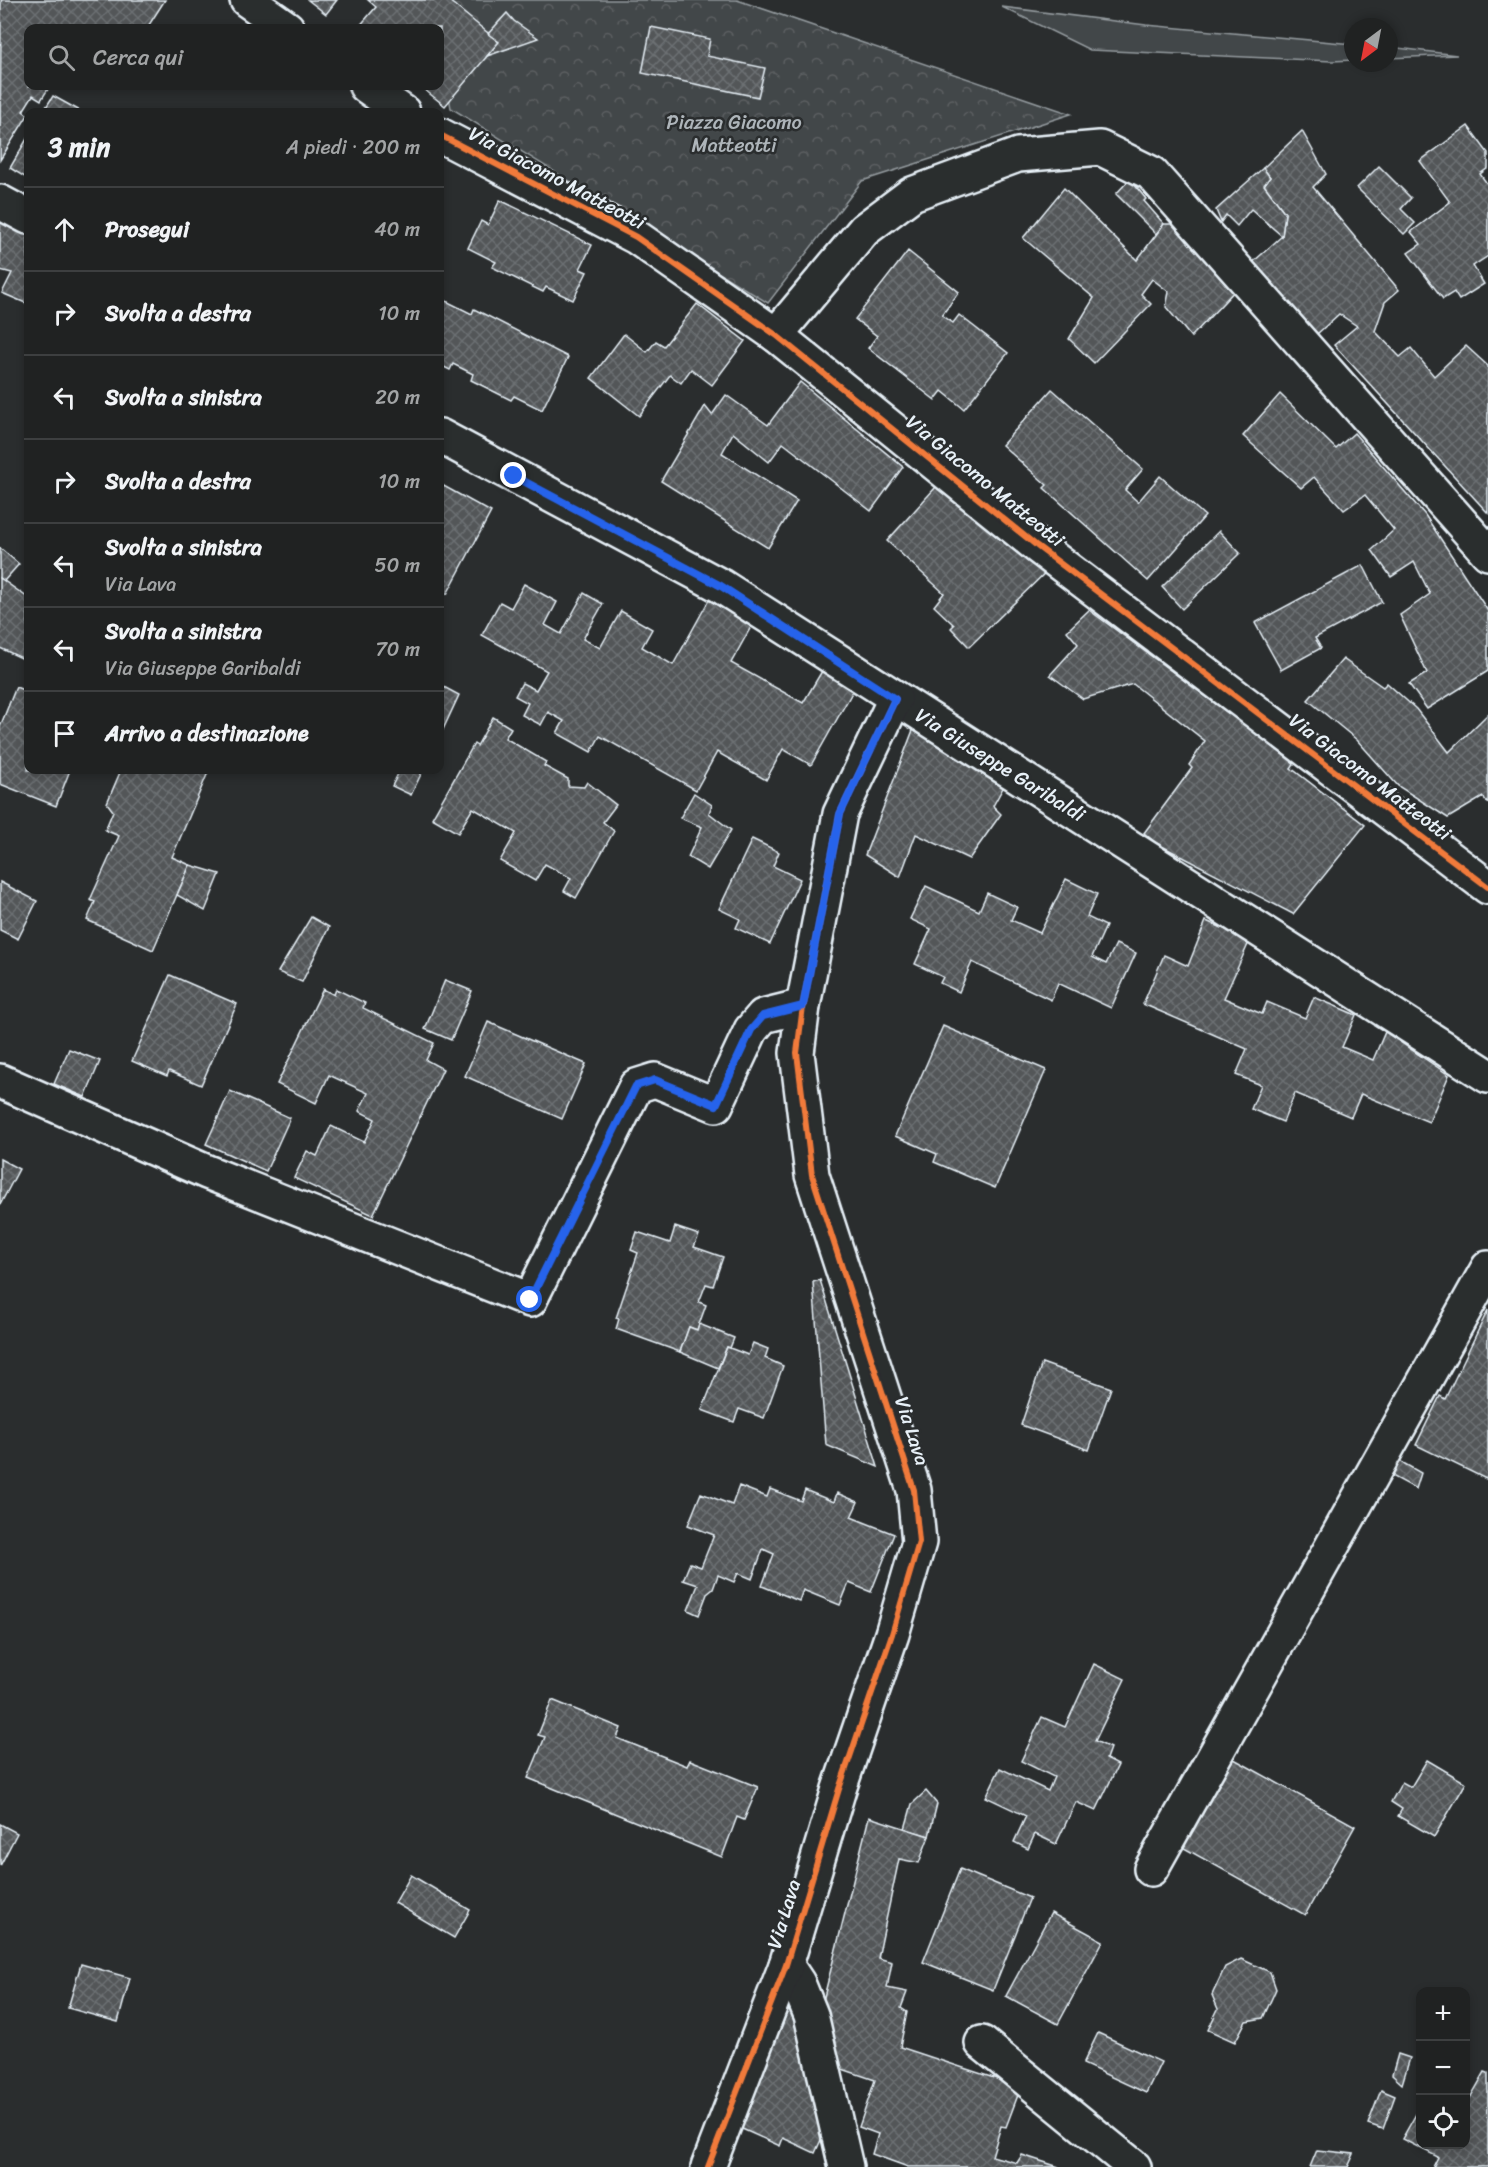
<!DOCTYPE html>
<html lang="it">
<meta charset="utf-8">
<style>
body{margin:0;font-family:Sriracha,sans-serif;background:#282a2a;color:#f1f3f6}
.controls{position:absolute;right:18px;bottom:18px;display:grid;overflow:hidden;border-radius:12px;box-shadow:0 3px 9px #0003}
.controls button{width:54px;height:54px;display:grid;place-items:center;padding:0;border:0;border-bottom:2px solid #3d3f40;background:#202222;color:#f1f3f6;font:30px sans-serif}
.compass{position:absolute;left:1344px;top:18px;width:54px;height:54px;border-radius:50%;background:#202222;box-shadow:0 3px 9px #0003;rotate:212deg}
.stop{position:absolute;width:18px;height:18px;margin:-14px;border:4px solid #2563eb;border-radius:50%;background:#fff}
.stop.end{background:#2563eb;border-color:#fff;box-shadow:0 2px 6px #0008}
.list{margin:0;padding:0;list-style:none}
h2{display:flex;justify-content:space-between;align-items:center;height:78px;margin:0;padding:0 24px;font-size:26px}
h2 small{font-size:20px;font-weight:400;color:#a2a4a5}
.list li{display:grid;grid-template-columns:39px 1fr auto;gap:18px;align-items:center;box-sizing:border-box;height:84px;padding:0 24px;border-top:2px solid #3d3f40}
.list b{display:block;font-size:22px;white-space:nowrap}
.list p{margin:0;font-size:20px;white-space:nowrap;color:#a2a4a5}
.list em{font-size:20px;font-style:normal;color:#a2a4a5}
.icon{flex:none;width:33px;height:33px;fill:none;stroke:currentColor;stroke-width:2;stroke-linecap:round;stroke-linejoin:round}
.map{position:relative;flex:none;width:1488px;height:2167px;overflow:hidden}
.search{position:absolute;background:#202222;box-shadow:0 3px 9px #0003;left:24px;top:24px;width:420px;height:66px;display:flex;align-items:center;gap:15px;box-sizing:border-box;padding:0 21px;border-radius:12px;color:#a2a4a5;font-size:22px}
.panel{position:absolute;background:#202222;box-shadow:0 3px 9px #0003;left:24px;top:108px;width:420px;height:666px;border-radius:12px}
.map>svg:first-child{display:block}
.grass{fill:#424648;stroke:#959ca0;stroke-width:1.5}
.park{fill:url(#park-crowns);stroke:#959ca0;stroke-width:1.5}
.building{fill:url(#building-cross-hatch);stroke:#e8f1f8;stroke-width:1.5}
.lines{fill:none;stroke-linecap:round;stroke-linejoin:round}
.street-casing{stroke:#e8f1f8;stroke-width:38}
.secondary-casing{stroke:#e8f1f8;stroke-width:38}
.street{stroke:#2a2d2e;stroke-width:33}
.secondary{stroke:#2a2d2e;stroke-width:33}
.cycleway-casing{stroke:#2a2d2e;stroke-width:10}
.cycleway{stroke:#f17a3a;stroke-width:6}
.route{stroke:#2563eb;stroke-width:8}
.labels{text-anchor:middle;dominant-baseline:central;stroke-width:5;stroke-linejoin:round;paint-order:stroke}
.park-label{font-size:20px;fill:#aeb5ba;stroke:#2a2d2e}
.street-label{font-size:20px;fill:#e8f1f8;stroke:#2a2d2e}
</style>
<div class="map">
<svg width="1488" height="2167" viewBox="0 0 1488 2167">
<defs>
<pattern id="park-crowns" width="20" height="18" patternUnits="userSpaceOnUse" patternTransform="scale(1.5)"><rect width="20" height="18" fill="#424648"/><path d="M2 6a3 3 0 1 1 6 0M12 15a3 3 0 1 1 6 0" fill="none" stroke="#5d6163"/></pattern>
<pattern id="building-cross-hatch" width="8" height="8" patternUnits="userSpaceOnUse" patternTransform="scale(1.5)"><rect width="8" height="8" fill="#535759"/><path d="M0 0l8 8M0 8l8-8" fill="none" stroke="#6c7072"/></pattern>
</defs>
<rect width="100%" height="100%" fill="#2a2d2e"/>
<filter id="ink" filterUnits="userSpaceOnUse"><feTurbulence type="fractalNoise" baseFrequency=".0167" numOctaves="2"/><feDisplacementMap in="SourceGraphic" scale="12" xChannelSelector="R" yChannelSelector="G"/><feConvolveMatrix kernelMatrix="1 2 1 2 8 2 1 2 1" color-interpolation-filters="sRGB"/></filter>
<g filter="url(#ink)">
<g class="grass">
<polygon points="1002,7 1146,25 1353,44 1353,60 1332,61 1090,50"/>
<polygon points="1389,47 1457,55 1389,58"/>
</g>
<polygon class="park" points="433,0 737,0 1071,114 862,181 768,303 451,108"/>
<g class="building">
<polygon points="1,0 165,0 147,28 28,28 28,86 50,86 41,100 33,95 23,111 28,115 0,160"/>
<polygon points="308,0 337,0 326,14"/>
<polygon points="368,0 448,0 499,42 445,106 420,86 440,86 440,28 358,28 376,7"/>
<polygon points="507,13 514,21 538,38 487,56 499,42 488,34"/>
<polygon points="651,27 710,39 707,56 765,68 758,97 642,73"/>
<polygon points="53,96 82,112 43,112"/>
<polygon points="1468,126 1488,153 1488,168 1480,174 1488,185 1488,256 1473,266 1484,284 1459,300 1454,292 1443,299 1408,253 1421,244 1411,232 1450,202 1420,161"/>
<polygon points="1302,131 1326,174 1313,187 1399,290 1385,302 1375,331 1400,357 1411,348 1434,376 1466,346 1488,366 1488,513 1334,345 1357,326 1339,314 1317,334 1252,263 1282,236 1285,213 1264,185 1270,177 1263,168"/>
<polygon points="28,137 28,179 10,168"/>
<polygon points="1379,166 1411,198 1401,209 1415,223 1404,234 1357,188"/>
<polygon points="1263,168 1270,177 1264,185 1285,213 1282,236 1251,209 1237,226 1226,215 1221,222 1216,210"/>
<polygon points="1130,179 1146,199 1144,201 1164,224 1156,234 1116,194"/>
<polygon points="1064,188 1137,260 1164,224 1174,224 1239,286 1191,337 1166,307 1169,292 1152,279 1141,294 1151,304 1094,363 1069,339 1094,298 1023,238"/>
<polygon points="500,200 592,245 580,269 587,272 573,300 546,287 543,292 492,267 496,262 468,248 481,221 488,225"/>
<polygon points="0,219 28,235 28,304 2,293 12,273 0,270"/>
<polygon points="908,251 959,292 942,315 953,323 959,315 1008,353 964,409 942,391 935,400 868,348 877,336 855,319"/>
<polygon points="440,298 472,314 474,309 568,357 542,410 514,396 511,400 471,380 473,374 453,364 450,370 440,365"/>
<polygon points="697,304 745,341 712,385 691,369 681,383 670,375 639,416 591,378 624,334 647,352 656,341 664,346"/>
<polygon points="800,382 903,467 871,511 783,443 769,462 733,433 722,453 797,501 768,548 661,481 705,406 712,415 726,395 768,425"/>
<polygon points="1052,389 1143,469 1125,490 1138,502 1160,476 1205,516 1148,581 1044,488 1047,485 1002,445"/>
<polygon points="1280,394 1336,449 1354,433 1425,515 1488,611 1488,671 1427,709 1409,684 1427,673 1400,615 1430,594 1414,562 1391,577 1372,550 1394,530 1365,495 1344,510 1314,477 1301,488 1243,436"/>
<polygon points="945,477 1053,565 969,647 951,628 954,625 934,606 944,593 887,541"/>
<polygon points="440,484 491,512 447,594 440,590"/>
<polygon points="1219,531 1240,553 1182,609 1162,587"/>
<polygon points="0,548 19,564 4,581 0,578"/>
<polygon points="1363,565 1382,602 1315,638 1321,648 1281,670 1255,623"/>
<polygon points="0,578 28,598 28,661 0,648"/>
<polygon points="524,584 557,602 545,625 561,634 584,593 603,604 583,639 600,648 621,611 652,629 642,647 673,665 709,600 752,625 731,663 803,703 822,671 854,689 811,765 783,749 766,780 717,752 696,790 600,736 591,752 557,733 564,721 548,712 541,725 522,715 528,703 515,696 522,683 536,690 547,671 482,635 500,602 511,608"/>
<polygon points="1089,610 1228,713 1234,707 1297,759 1291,768 1365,825 1293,914 1156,843 1144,833 1192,768 1189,765 1205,741 1133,684 1083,699 1050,675 1078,644 1067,631"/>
<polygon points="1343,659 1383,687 1387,683 1416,709 1449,752 1488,714 1488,803 1483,797 1448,818 1398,786 1357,740 1308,700"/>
<polygon points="440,685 459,695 440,736"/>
<polygon points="16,687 28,692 28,770 70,770 56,806 0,784 0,727"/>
<polygon points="493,717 511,728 505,738 546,762 544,766 568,779 568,786 584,787 587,782 616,805 603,822 614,831 576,898 564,891 571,878 545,864 535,881 500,861 516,833 473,808 458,833 432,818 474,744 477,746"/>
<polygon points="915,725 1005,784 993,806 1001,814 969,859 916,834 900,877 865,855"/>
<polygon points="121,770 209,770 172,857 190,865 153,950 87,920 95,902 90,900 119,836 105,830 113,811 107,803"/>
<polygon points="400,770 423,770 411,795 392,786"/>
<polygon points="694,793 712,805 709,813 731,830 708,869 688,857 702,827 680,818"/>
<polygon points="752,839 779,852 773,866 800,879 770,944 736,928 740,919 719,909"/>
<polygon points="190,865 220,874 205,911 177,895"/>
<polygon points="1066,879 1097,894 1087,917 1106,926 1092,957 1106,964 1116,944 1136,953 1111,1008 1058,983 1051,1000 972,962 959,992 940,983 943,977 915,964 931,929 910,919 926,886 979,911 987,893 1017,907 1011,920 1040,933"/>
<polygon points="0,882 37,901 18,939 0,930"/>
<polygon points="311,917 329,927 302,982 278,972"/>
<polygon points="1206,921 1250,940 1224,998 1262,1014 1267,1002 1305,1018 1314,997 1356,1015 1342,1047 1373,1060 1385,1032 1449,1075 1429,1122 1361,1094 1351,1117 1295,1093 1283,1122 1251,1109 1261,1085 1236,1075 1247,1049 1143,1004 1164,955 1188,966"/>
<polygon points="170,975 237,1004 201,1085 169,1071 167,1076 132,1061"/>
<polygon points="445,980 472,991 451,1040 425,1029"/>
<polygon points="323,989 334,995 336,989 365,1003 363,1008 434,1043 426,1060 443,1069 373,1215 294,1178 307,1151 317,1156 331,1126 364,1142 375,1119 359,1111 368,1093 329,1075 316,1103 277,1084"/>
<polygon points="488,1022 586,1064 562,1119 465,1076"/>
<polygon points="943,1026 1046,1070 995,1188 934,1162 937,1154 895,1136"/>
<polygon points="69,1049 100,1061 85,1097 54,1084"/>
<polygon points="230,1091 290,1118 266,1171 206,1144"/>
<polygon points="0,1159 19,1169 0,1205"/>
<polygon points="675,1227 699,1235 694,1247 723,1257 713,1286 706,1284 699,1302 706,1305 697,1330 689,1327 680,1352 616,1329 619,1319 616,1318 638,1253 631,1250 637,1232 670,1243"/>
<polygon points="820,1280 878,1467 826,1445 813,1282"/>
<polygon points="1488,1310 1488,1475 1486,1479 1416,1445 1440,1396 1445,1399"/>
<polygon points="699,1324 734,1338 730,1348 727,1347 718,1368 680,1352 689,1327 697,1330"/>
<polygon points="753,1343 768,1349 765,1358 783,1366 764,1418 739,1409 734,1422 702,1410 727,1347 748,1355"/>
<polygon points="1042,1363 1111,1388 1089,1450 1021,1425"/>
<polygon points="1389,1455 1421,1473 1416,1489 1381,1470"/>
<polygon points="739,1486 767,1497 770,1489 801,1501 805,1490 834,1502 837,1493 858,1502 851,1517 894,1534 871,1592 849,1583 840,1605 803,1590 799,1601 762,1586 774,1554 763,1549 752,1579 738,1573 734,1582 718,1575 713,1589 707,1594 699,1615 688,1610 698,1585 683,1580 690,1563 701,1567 714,1535 688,1525 701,1493 732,1505"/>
<polygon points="1094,1664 1125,1679 1095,1741 1110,1748 1106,1759 1118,1765 1096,1811 1076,1802 1056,1844 1035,1834 1028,1849 1014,1842 1026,1816 986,1797 1000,1768 1048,1791 1054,1777 1021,1761 1042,1717 1065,1727"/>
<polygon points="552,1700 621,1728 617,1738 687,1766 690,1760 758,1787 744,1820 737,1817 722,1857 528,1778 545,1737 538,1735"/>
<polygon points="1225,1754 1355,1826 1305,1915 1175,1843"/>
<polygon points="1427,1760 1466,1783 1434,1837 1398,1816 1402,1809 1391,1802 1402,1782 1411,1787"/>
<polygon points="926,1791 937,1804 929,1836 905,1829 912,1804"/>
<polygon points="869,1817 929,1836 919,1863 899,1859 878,1958 892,1962 887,1988 907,1992 901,2008 907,2012 900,2047 1021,2087 1006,2127 1001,2126 992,2156 1017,2163 1022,2155 1059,2167 908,2167 872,2154 878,2134 859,2127 875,2080 830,2065 819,2017"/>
<polygon points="0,1824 17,1833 0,1866"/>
<polygon points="960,1869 1030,1898 993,1990 923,1962"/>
<polygon points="411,1875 470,1910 454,1938 395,1903"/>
<polygon points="1051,1913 1103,1941 1058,2024 1006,1996"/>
<polygon points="1241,1959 1270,1972 1276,1989 1263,2018 1246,2021 1235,2042 1208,2030 1218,2009 1212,1995 1225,1967"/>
<polygon points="81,1964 130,1978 118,2022 68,2008"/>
<polygon points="790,2005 831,2118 815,2153 783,2138 780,2146 740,2128"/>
<polygon points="1098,2033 1161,2062 1146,2093 1083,2064"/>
<polygon points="1398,2054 1410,2058 1402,2084 1392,2075"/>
<polygon points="1485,2072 1488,2073 1488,2167 1433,2167 1438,2157 1402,2139 1420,2107 1420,2144 1466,2144 1466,2105"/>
<polygon points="1381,2090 1395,2096 1383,2129 1368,2124"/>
<polygon points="1317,2150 1354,2154 1348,2167 1310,2167"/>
</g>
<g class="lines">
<defs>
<g id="street">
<polyline points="247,0 287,28"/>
<polyline points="366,86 403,112"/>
<polyline points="440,135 636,237 776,335 1037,546 1488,887"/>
<polyline points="0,202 28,217"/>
<polyline points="776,335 864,230 912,194 1018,155 1100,148 1151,173 1488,553"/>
<polyline points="440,436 721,586 1488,1076"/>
<polyline points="0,1081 207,1172 530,1300 636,1086 655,1080 716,1105 751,1030 763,1016 803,1006"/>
<polyline points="1151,1869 1488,1268"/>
<polyline points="786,1965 798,1983 811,2015 846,2167"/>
<polyline points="982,2043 1134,2167"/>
</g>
<polyline id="secondary" points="708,2167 786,1965 839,1789 892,1634 919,1542 914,1490 812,1175 797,1053 803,1006 840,814 895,699"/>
</defs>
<use href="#street" class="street-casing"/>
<use href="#secondary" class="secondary-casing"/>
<use href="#street" class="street"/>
<use href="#secondary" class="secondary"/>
<defs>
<g id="cycleway">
<polyline points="440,135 636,237 776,335 1037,546 1488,887"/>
<polyline points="708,2167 786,1965 839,1789 892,1634 919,1542 914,1490 812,1175 797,1053 803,1006 840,814 895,699"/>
</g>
</defs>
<use href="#cycleway" class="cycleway-casing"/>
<use href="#cycleway" class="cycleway"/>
</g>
</g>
<g class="lines" filter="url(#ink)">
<polyline class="route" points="514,476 721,586 895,699 840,814 803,1006 763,1016 751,1030 716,1105 655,1080 636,1086 530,1300"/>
</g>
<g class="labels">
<g class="park-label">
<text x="734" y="122">Piazza Giacomo<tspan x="734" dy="23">Matteotti</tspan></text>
</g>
<g class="street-label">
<text transform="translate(557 178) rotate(28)">Via Giacomo Matteotti</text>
<text transform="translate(985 481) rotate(39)">Via Giacomo Matteotti</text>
<text transform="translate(1000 765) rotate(32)">Via Giuseppe Garibaldi</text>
<text transform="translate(1370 777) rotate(37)">Via Giacomo Matteotti</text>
<text transform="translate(912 1431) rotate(72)">Via Lava</text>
<text transform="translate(784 1914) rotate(-73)">Via Lava</text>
</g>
</g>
</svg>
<div class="controls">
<button>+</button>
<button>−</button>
<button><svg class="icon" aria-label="locate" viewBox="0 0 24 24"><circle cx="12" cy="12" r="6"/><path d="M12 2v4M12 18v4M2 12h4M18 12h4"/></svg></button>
</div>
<svg class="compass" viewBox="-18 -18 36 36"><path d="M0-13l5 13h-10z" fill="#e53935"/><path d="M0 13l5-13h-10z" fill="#a2a4a5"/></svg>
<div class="stop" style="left:530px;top:1300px"></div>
<div class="stop end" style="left:514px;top:476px"></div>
<div class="search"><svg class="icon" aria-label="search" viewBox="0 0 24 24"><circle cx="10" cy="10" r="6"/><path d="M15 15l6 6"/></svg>Cerca qui</div>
<section class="panel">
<h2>3 min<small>A piedi · 200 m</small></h2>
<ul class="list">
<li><svg class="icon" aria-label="ahead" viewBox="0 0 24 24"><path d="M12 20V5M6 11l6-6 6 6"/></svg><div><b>Prosegui</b></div><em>40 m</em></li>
<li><svg class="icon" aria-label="right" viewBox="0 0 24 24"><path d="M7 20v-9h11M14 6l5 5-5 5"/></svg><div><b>Svolta a destra</b></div><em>10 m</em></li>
<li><svg class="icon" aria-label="left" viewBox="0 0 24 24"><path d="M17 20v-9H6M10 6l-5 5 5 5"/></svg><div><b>Svolta a sinistra</b></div><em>20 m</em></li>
<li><svg class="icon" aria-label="right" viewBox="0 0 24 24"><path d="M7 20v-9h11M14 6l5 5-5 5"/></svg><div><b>Svolta a destra</b></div><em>10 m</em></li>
<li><svg class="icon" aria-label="left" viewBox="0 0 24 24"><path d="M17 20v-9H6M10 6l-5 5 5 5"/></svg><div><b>Svolta a sinistra</b><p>Via Lava</p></div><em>50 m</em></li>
<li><svg class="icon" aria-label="left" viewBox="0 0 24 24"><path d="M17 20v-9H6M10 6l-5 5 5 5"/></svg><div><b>Svolta a sinistra</b><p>Via Giuseppe Garibaldi</p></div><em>70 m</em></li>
<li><svg class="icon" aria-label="arrive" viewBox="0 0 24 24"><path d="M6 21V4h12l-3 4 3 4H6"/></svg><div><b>Arrivo a destinazione</b></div></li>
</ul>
</section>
</div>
